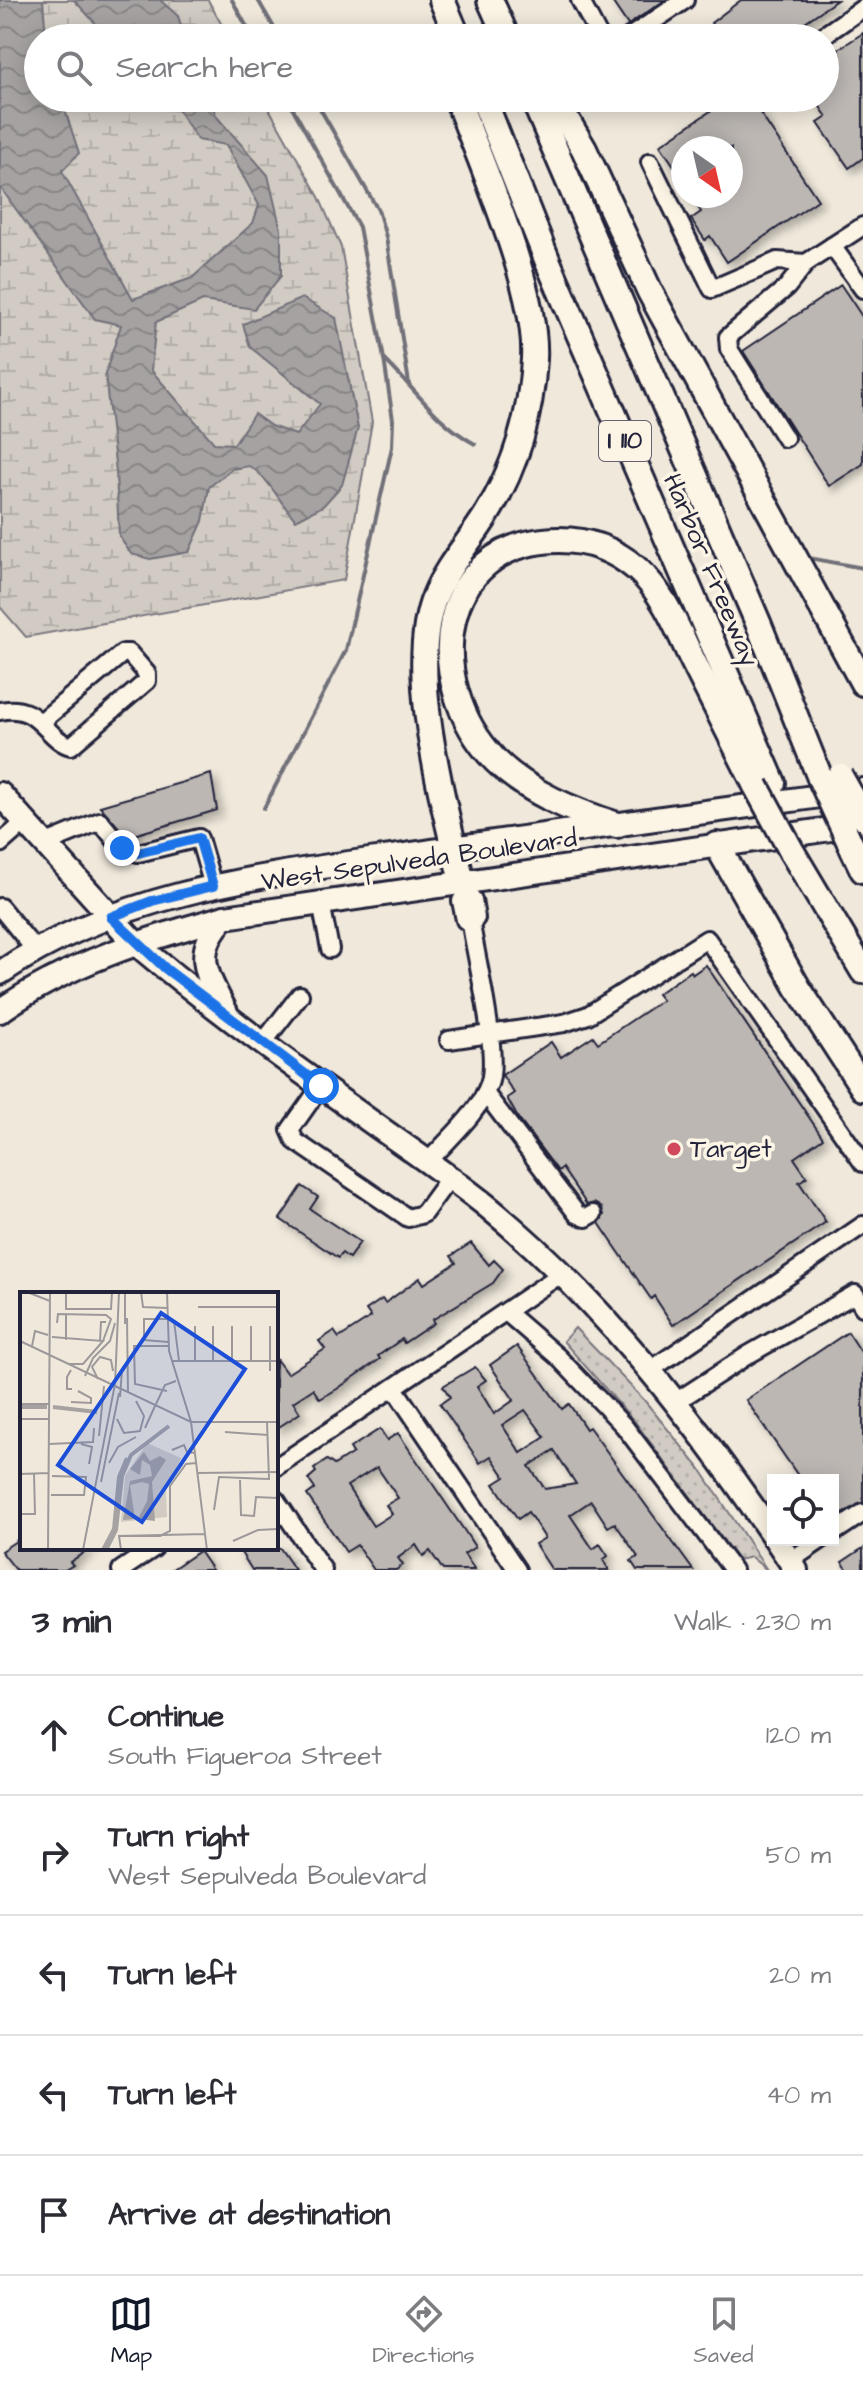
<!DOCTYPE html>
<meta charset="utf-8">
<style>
body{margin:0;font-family:"Architects Daughter",sans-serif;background:#f2f2f3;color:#2b2b33}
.controls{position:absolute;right:24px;bottom:24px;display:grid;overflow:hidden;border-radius:0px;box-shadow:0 4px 20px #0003}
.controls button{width:72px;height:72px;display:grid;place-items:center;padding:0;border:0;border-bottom:2px solid #e1e1e2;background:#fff;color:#2b2b33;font:40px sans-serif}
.compass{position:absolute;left:671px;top:136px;width:72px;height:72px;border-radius:50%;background:#fff;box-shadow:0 4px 20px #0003;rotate:146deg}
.stop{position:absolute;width:24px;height:24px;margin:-18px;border:6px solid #1a73e8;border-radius:50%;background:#fff}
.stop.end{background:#1a73e8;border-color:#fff;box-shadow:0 2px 8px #0008}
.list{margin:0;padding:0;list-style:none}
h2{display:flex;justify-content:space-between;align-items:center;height:104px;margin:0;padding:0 32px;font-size:34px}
h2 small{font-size:26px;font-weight:400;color:#7c7c81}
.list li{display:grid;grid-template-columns:52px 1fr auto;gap:24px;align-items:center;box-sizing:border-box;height:120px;padding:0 32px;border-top:2px solid #e1e1e2}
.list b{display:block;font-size:30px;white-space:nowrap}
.list p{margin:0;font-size:26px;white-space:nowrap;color:#7c7c81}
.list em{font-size:26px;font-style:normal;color:#7c7c81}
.icon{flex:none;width:44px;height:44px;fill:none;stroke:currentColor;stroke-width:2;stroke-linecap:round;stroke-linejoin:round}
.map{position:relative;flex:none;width:863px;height:1570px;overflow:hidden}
.search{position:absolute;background:#fff;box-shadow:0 4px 20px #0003;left:24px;right:24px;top:24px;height:88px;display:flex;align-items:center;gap:20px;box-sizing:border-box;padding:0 28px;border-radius:44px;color:#7c7c81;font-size:30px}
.sheet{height:704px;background:#fff}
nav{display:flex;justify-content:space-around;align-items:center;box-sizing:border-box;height:112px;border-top:2px solid #e1e1e2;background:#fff;font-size:22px;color:#7c7c81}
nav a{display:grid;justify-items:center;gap:4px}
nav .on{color:#111827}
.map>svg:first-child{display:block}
.green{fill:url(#green-dots);stroke:#7a767f;stroke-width:2}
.wetland{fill:url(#wetland-marsh);stroke:#7a767f;stroke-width:2}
.water{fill:url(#water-waves);stroke:#716f79;stroke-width:2}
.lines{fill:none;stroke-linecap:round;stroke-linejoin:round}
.stream{stroke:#716f79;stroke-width:4}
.building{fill:#bcb7b3;stroke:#22223b;stroke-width:2;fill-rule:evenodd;filter:url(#shadow)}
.minor-casing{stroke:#22223b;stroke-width:22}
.major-casing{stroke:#22223b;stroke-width:28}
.highway-casing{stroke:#22223b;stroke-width:30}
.minor{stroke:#fcf5e5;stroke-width:16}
.major{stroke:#fcf5e5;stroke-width:22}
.highway{stroke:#fcf5e5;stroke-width:24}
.highway-bridge-casing{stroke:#22223b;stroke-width:30;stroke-linecap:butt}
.highway-bridge{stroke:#fcf5e5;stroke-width:24}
.route{stroke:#1a73e8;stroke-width:10}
.poi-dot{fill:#d1495b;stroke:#fcf5e5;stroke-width:3}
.labels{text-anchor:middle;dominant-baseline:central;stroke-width:7;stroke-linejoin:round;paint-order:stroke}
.shield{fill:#fcf5e5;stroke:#63616e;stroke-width:2}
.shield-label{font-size:24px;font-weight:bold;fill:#22223b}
.street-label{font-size:26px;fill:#22223b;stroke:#fcf5e5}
.poi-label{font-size:26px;fill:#22223b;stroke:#fcf5e5;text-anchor:start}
.inset-river{fill:none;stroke:#a6a2a2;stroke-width:4}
.inset-road{fill:none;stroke:#9d999b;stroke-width:2}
.view{fill:#1d4ed8;fill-opacity:0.15;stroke:#1d4ed8;stroke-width:4}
.inset-edge{fill:none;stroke:#22223b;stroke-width:4}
</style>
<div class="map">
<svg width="863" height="1570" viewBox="0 0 863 1570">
<defs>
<pattern id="green-dots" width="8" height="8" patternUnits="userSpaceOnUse" patternTransform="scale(2)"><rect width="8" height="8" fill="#d1cbc3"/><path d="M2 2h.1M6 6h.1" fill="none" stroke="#b3aea8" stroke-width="1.8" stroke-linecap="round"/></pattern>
<pattern id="wetland-marsh" width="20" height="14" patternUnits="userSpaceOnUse" patternTransform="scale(2)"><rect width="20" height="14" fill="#d1cbc3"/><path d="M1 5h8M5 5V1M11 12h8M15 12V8" fill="none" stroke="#b3aea8"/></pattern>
<pattern id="water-waves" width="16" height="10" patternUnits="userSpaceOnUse" patternTransform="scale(2)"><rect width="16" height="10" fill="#a6a2a2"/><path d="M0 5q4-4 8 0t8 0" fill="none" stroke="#878485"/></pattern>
<filter id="shadow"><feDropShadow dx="5" dy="5" stdDeviation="4" flood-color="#0004"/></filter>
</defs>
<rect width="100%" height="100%" fill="#efe8db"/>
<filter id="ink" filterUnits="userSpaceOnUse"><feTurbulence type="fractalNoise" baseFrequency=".0125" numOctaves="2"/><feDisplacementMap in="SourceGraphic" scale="16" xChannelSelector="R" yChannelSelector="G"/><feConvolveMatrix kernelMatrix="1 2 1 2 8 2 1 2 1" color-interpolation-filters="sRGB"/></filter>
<g filter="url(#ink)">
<polygon class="green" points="575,1328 644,1400 701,1470 767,1570 751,1557 738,1560 635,1422 563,1341"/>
<polygon class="wetland" points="14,0 208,0 229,38 38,38 38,98 263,98 319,197 341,247 372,422 344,580 26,637 0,607 0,10"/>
<g class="water">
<path d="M 0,0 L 43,0 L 46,38 L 38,38 L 38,98 L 61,98 L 79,153 L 62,171 L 133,299 L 192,278 L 253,223 L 259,205 L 226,145 L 198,140 L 178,110 L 162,109 L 157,98 L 211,98 L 216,116 L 268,175 L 281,230 L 281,276 L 254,309 L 203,301 L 156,322 L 151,370 L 214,443 L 234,444 L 254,414 L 271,426 L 296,435 L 320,404 L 250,347 L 243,324 L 302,298 L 336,318 L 358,428 L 342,485 L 323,506 L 296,520 C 278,502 271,479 249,466 L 232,469 L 209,487 L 203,521 L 189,552 L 150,559 L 131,554 L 119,536 L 116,472 L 105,374 L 121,325 L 95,319 L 0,187 Z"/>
<polygon points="74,0 160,0 178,16 185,38 109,38"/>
</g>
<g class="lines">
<g class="stream">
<polyline points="232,0 253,38"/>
<polyline points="258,0 280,38"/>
<polyline points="314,98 378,210 386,237 409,383"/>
<path d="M 384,359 C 415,389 437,423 475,444"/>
<polyline points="809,558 863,568"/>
<polyline points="264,808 346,650 392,447 393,420 384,359 359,227 287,98"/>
</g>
</g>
<g class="building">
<polygon points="611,0 665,0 628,25"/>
<polygon points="741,0 837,0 805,22 812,31 805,38 749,38 742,27 721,38 711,23"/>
<polygon points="863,33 863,158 849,168 818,123 827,117 814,98 825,98 825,58"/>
<polygon points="730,98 750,98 818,200 727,262 710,236 705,240 691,219 701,212 691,196 731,196 731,148 683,148 683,179 660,145"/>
<polygon points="841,285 863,318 863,464 829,486 743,351"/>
<polygon points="211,774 217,810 127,837 100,806"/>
<polygon points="706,965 823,1138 794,1158 807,1177 799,1182 826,1222 673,1325 654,1296 651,1299 599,1223 604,1215 602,1208 594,1203 587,1205 562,1168 558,1171 518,1118 507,1098 514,1093 502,1075 551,1042 561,1057 593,1036 598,1043 662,1000 657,994 691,971 693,974"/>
<polygon points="302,1186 318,1197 310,1209 360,1242 349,1258 342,1253 338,1258 280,1219"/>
<polygon points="471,1243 489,1265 494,1260 503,1269 493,1283 432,1320 434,1323 404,1343 402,1339 378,1356 380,1359 337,1389 320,1399 313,1389 293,1402 300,1413 276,1429 276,1359 287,1374 325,1349 319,1341 334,1331 339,1338 371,1317 366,1310 382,1299 385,1303 420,1278 424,1284 456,1263 451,1256"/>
<polygon points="848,1332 863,1355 863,1502 833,1520 833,1480 801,1480 746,1400"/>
<path d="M 517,1346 L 562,1409 L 569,1404 L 586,1429 L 589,1427 L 693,1570 L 637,1570 L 631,1561 L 638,1557 L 615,1523 L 608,1527 L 591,1501 L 570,1515 L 593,1549 L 600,1544 L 608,1556 L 603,1560 L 609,1570 L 552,1570 L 535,1544 L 545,1538 L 528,1512 L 518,1519 L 494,1484 L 505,1477 L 491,1456 L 480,1463 L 440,1404 L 450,1397 L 443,1386 L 475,1367 L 486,1380 L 477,1386 L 494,1414 L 514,1400 L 490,1365 ZM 525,1410 L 545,1437 L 521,1453 L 502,1425 ZM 554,1450 L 576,1484 L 545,1489 L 529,1466 Z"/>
<path d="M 380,1429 L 387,1440 L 398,1433 L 466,1533 L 475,1547 L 464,1554 L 475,1570 L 443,1570 L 430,1551 L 423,1556 L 416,1545 L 398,1558 L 403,1565 L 396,1570 L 374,1570 L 357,1545 L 346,1552 L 307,1495 L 315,1489 L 308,1479 L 316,1472 L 314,1469 L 327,1460 L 334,1465 L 353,1453 L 350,1448 ZM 377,1467 L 398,1498 L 386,1505 L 392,1514 L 373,1526 L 347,1486 Z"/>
<polygon points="22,1537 22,1548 91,1548 70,1562 73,1565 65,1570 16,1570 1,1551"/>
<polygon points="238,1548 280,1548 295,1570 252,1570"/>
<polygon points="863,1548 863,1570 848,1570 842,1562"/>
<polygon points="199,1551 212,1570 171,1570"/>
</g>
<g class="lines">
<defs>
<g id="minor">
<polyline points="580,0 600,38"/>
<polyline points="628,38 685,0"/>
<polyline points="820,38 863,8"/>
<polyline points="650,162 712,289 777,261 806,263"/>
<polyline points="832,246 863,289"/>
<polyline points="785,438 729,349 728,337 787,287 806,263 863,226"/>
<path d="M 0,711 C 39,702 46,740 71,746 L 147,681 L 147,674 L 129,653 L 123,653 L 42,721"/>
<polyline points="0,844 25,822"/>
<polyline points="44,844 100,821 122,848 138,853 199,838 213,886"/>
<polyline points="464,887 473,900 476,918 471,924"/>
<polyline points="321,903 330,949"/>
<polyline points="0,907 36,951"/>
<polyline points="449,1040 564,1023 588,1015 707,939 863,1163"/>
<polyline points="262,1044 300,995"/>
<polyline points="321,1086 290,1130 295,1141 408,1218 423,1214 450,1177"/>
<polyline points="485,1093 577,1214 586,1218 593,1214"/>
<path d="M 428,1162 C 449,1138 479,1113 489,1084 C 500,1056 476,958 471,924 L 465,920 L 461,901 L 466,894"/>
<polyline points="506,1312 558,1357 624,1426 733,1570"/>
<polyline points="652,1369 863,1225"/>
<polyline points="394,1388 517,1570"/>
<polyline points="677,1401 748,1355 855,1294 863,1307"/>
<polyline points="276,1467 561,1274"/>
<polyline points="276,1500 323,1570"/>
<polyline points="833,1533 863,1513"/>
<polyline points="790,1561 821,1540"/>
<polyline points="121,1570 154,1548"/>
</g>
<g id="major">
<path d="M 0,794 L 134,942 C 205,1002 280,1057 356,1111 C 400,1143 446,1173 488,1207 C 602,1301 691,1416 773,1536"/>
<path d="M 225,917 C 191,952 207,975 226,1012"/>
<path d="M 0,973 C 128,885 289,873 438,850 C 580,829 721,810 863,790"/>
<path d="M 0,1011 C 68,963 146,939 225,917 L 858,825"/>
<polyline points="776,1540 796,1570"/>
</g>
<g id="highway">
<polyline points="442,0 458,38"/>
<polyline points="490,0 507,38"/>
<path d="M 457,98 C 482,167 538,290 534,359 C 531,414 516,467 487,514 C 470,542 447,565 435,596 C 405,669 445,807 462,882"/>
<polyline points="483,98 548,262 773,783"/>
<polyline points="533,98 759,625 820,778"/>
<polyline points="554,98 584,149 650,292 863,683"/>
<path d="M 617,825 C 574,811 528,793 495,760 C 421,683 435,541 559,540 C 588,540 615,550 637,569 C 664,593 678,630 693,661 C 714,703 735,744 756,786"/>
<polyline points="717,845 798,988 863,1088"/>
<polyline points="851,845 863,870"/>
<polyline points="792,852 863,971"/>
</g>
</defs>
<use href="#minor" class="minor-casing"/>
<use href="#major" class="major-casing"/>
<use href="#highway" class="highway-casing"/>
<use href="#minor" class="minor"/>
<use href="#major" class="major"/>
<use href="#highway" class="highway"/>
<defs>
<g id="highway-bridge">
<polyline points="840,776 863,817"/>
<polyline points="820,778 851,845"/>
<polyline points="756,786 792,852"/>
</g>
</defs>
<use href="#highway-bridge" class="highway-bridge-casing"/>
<use href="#highway-bridge" class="highway-bridge"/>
</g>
</g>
<g class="lines" filter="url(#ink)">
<polyline class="route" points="122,848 138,853 199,838 213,886 152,901 111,917 166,969 321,1086"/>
</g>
<circle class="poi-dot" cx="674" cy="1149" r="8"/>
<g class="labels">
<rect class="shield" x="599" y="421" width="52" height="40" rx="6"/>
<g class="shield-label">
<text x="625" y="441">I 110</text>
</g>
<g class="street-label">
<text transform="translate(711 570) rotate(67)">Harbor Freeway</text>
<text transform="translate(419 860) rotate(-8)">West Sepulveda Boulevard</text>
</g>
<g class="poi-label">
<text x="690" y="1149">Target</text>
</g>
</g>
<g transform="translate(20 1292)">
<rect width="258" height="258" fill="#efe8db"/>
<path d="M 127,151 L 161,166 L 146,198 L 147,225 L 101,230 L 105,184 Z" fill="#d1cbc3"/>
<path d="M 124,160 L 130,169 L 140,164 L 146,168 L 132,190 L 135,229 L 118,227 L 127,209 L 129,192 L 122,190 L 110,193 L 115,227 L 103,228 L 110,189 L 132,184 L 130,173 L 122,168 L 120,183 L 110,177 Z" fill="#a6a2a2"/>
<path class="inset-river" d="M 0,115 L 27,115M 33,115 L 77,120M 83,258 L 94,237 L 99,185 L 107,166M 86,258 L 96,238 L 102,184 L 111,163 L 149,134"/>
<path class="inset-road" d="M 7,0 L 30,9M 46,0 L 46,17 L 91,17 L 92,0M 105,0 L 105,32M 121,0 L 123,15 L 147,16M 147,0 L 149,59 L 171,130 L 187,258M 178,15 L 258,15M 107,26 L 108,101M 148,27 L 124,27 L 124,48 L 148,50M 154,29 L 159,69M 37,31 L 38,22 L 86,23 L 91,27 L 83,49M 175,34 L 175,69M 231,34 L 231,69M 250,34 L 250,79M 32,45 L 83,49 L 63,72 L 48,72M 46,48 L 46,23M 0,49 L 171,130 L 258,130M 80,49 L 81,30 L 86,30M 12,54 L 15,39 L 28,43M 152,69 L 258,69M 193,69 L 193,34M 212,70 L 212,34M 51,78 L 47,85 L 47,97 L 52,97M 65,84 L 73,66 L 90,49 L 95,31M 78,87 L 72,75 L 80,65 L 91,68 L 93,79M 147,99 L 115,92 L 114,54 L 148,54M 100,105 L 102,78M 51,110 L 71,111 L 71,106 L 58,99M 0,112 L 29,112M 136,112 L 145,93 L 156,89M 0,127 L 29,127M 97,127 L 104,141 L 120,139 L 124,124 L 116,109M 125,136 L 135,114M 205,140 L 248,143M 79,144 L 84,94M 29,152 L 73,150 L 74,136M 61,152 L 72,155 L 69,172M 152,158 L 164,153 L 167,160 L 175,161M 89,171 L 98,155 L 116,145M 178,181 L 258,180M 0,182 L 29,181M 220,188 L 221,223 L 234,224 L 236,205 L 258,206M 81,190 L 99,101M 31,203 L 64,203 L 66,185 L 32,184M 194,218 L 199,185 L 249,187 L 247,130M 0,222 L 15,222 L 14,181M 140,244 L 150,239 L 150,194 L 166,172 L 176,171M 213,249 L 238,238 L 258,237M 28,258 L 30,0M 63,258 L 95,92 L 99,0M 101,258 L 99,244 L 185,242"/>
<path class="view" d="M 141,21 L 225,77 L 122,230 L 38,173 Z"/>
<rect width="258" height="258" class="inset-edge"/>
</g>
</svg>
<div class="controls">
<button><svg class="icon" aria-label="locate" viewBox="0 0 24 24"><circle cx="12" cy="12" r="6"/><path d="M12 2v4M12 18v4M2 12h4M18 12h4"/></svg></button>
</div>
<svg class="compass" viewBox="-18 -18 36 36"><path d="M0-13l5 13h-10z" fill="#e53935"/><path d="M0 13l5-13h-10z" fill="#7c7c81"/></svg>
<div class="stop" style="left:321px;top:1086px"></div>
<div class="stop end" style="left:122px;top:848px"></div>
<div class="search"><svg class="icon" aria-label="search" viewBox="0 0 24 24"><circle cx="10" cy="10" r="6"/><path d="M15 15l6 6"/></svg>Search here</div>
</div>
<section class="sheet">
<h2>3 min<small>Walk · 230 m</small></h2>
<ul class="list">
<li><svg class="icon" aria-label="ahead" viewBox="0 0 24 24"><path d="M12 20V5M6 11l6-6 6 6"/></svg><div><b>Continue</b><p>South Figueroa Street</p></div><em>120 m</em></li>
<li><svg class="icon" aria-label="right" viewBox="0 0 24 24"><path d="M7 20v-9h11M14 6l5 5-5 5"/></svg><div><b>Turn right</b><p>West Sepulveda Boulevard</p></div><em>50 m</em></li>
<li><svg class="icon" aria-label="left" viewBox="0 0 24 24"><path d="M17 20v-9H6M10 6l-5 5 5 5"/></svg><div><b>Turn left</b></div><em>20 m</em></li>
<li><svg class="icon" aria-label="left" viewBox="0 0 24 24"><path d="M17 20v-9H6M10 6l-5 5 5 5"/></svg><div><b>Turn left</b></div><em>40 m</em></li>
<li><svg class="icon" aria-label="arrive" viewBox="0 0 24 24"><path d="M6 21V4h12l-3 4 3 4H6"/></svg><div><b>Arrive at destination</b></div></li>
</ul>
</section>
<nav>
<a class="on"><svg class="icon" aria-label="map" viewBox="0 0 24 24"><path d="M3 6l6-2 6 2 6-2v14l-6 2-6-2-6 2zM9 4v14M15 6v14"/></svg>Map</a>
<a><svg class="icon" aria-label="directions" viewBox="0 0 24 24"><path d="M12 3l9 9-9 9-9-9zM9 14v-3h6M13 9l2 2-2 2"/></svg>Directions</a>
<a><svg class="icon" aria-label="saved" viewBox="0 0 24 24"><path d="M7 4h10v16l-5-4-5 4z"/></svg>Saved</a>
</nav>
